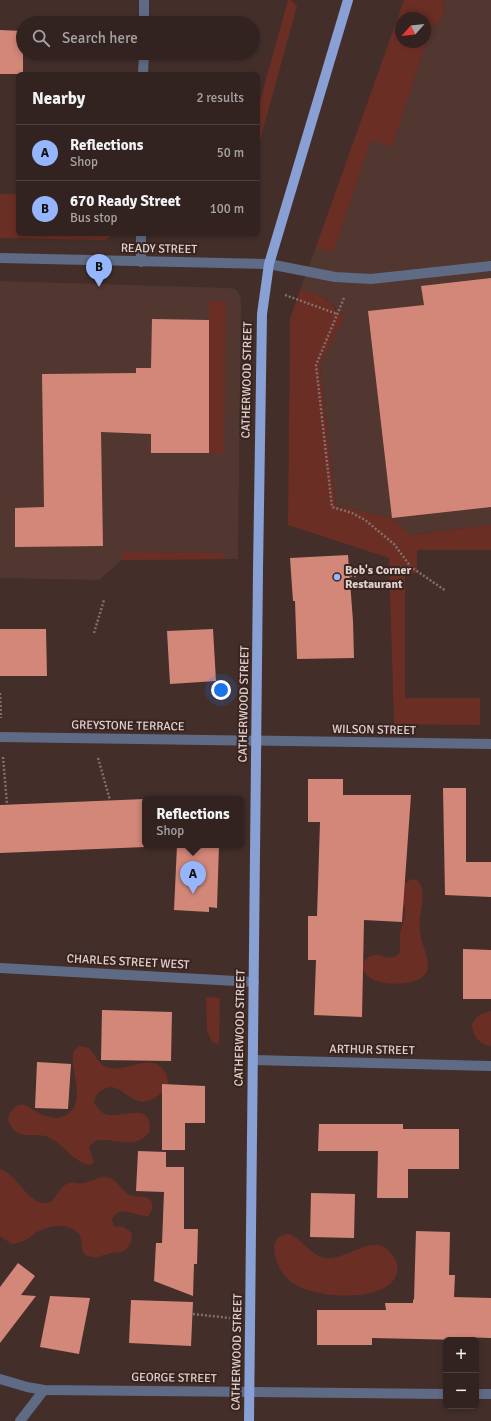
<!DOCTYPE html>
<meta charset="utf-8">
<style>
body{margin:0;font-family:Signika,sans-serif;background:#3a2a29;color:#f1f3f6}
.controls{position:absolute;right:12px;bottom:12px;display:grid;overflow:hidden;border-radius:6px;box-shadow:0 2px 6px #0003}
.controls button{width:36px;height:36px;display:grid;place-items:center;padding:0;border:0;border-bottom:1px solid #4d3f3e;background:#322220;color:#f1f3f6;font:20px sans-serif}
.compass{position:absolute;left:395px;top:12px;width:36px;height:36px;border-radius:50%;background:#322220;box-shadow:0 2px 6px #0003;rotate:243deg}
.you{position:absolute;left:221px;top:690px;width:14px;height:14px;margin:-10px;border:3px solid #fff;border-radius:50%;background:#1a73e8;box-shadow:0 0 0 6px #1a73e833}
.badge{display:grid;place-items:center;width:26px;height:26px;border-radius:50%;background:#95b6fd;color:#111;font-size:13px;font-weight:700}
.pin{position:absolute;translate:-50% -33px;filter:drop-shadow(0 1px 2px #0008)}
.pin::after{content:'';position:absolute;top:21px;width:14px;height:12px;background:inherit;clip-path:polygon(0 0,100% 0,50% 100%)}
.popup{position:absolute;left:142px;top:796px;width:102px;height:52px;box-sizing:border-box;display:grid;place-content:center;border-radius:6px;background:#322220;filter:drop-shadow(0 1px 3px #0005);font-size:13px;white-space:nowrap;color:#a8a4a5}
.popup b{font-size:15px;color:#f1f3f6}
.popup::after{content:'';position:absolute;left:50%;top:100%;margin-left:-8px;border:8px solid transparent;border-top-color:#322220}
.list{margin:0;padding:0;list-style:none}
h2{display:flex;justify-content:space-between;align-items:center;height:52px;margin:0;padding:0 16px;font-size:17px}
h2 small{font-size:13px;font-weight:400;color:#a8a4a5}
.list li{display:grid;grid-template-columns:26px 1fr auto;gap:12px;align-items:center;box-sizing:border-box;height:56px;padding:0 16px;border-top:1px solid #4d3f3e}
.list b{display:block;font-size:15px;white-space:nowrap}
.list p{margin:0;font-size:13px;white-space:nowrap;color:#a8a4a5}
.list em{font-size:13px;font-style:normal;color:#a8a4a5}
.icon{flex:none;width:22px;height:22px;fill:none;stroke:currentColor;stroke-width:2;stroke-linecap:round;stroke-linejoin:round}
.map{position:relative;flex:none;width:491px;height:1421px;overflow:hidden}
.search{position:absolute;background:#322220;box-shadow:0 2px 6px #0003;left:16px;top:16px;width:244px;height:44px;display:flex;align-items:center;gap:10px;box-sizing:border-box;padding:0 14px;border-radius:22px;color:#a8a4a5;font-size:15px}
.panel{position:absolute;background:#322220;box-shadow:0 2px 6px #0003;left:16px;top:72px;width:244px;height:164px;border-radius:6px}
.map>svg:first-child{display:block}
.built{fill:#523630}
.green{fill:#6a2e24;fill-rule:evenodd}
.building{fill:#d28779}
.lines{fill:none;stroke-linecap:round;stroke-linejoin:round}
.path{stroke:#82706d;stroke-width:2.5;stroke-dasharray:2 2;stroke-linecap:butt}
.minor{stroke:#5f6b85;stroke-width:10}
.major{stroke:#88a0d4;stroke-width:10}
.poi-dot{fill:#95b6fd;stroke:#392420;stroke-width:1.5}
.labels{text-anchor:middle;dominant-baseline:central;stroke-width:4;stroke-linejoin:round;paint-order:stroke}
.street-label{font-size:12px;fill:#e0d2cf;stroke:#392420}
.poi-label{font-size:12px;font-weight:bold;fill:#e0d2cf;stroke:#392420;text-anchor:start}
</style>
<div class="map">
<svg width="491" height="1421" viewBox="0 0 491 1421">
<rect width="100%" height="100%" fill="#432e2a"/>
<g class="built">
<polygon points="443,0 491,0 491,525 410,535 392,518 336,505 320,366 345,313 337,314 335,307 327,299 300,290 316,247 333,253 371,139 392,146 427,39 432,30 445,13"/>
<polygon points="0,281 227,288 235,289 238,292 241,299 238,559 122,560 99,580 0,578"/>
</g>
<g class="green">
<polygon points="288,0 291,0 297,6 258,148 258,108"/>
<path d="M 404,0 L 443,0 L 445,13 L 432,30 L 427,39 L 392,147 L 371,140 L 333,253 L 316,247 ZM 401,18 L 425,18 L 425,42 L 401,42 Z"/>
<polygon points="0,194 18,194 18,234 114,234 105,240 101,240 0,238"/>
<path d="M 300,290 C 316,295 332,297 337,314 L 346,313 L 320,366 L 336,505 L 392,518 L 410,535 L 491,525 L 491,550 L 417,550 L 417,573 L 405,573 L 405,698 L 480,698 L 480,725 L 394,724 L 389,558 L 288,525 L 290,319 Z"/>
<polygon points="209,301 226,301 224,453 209,453"/>
<polygon points="122,552 223,553 224,553 223,559 122,560"/>
<path d="M 413,879 C 426,882 423,901 421,911 C 419,920 419,929 421,938 C 423,948 432,963 426,973 C 417,989 365,987 363,968 C 362,961 370,954 376,955 C 386,955 388,962 399,954 C 401,948 399,942 400,935 C 401,925 407,916 404,906 L 397,906 C 400,894 400,883 413,879 Z"/>
<polygon points="206,997 220,998 219,1044 212,1042 207,1031"/>
<path d="M 491,1011 L 491,1046 C 480,1045 472,1036 472,1025 C 475,1016 482,1013 491,1011 Z"/>
<path d="M 79,1046 C 97,1046 93,1063 107,1067 C 126,1074 151,1051 164,1071 C 167,1075 168,1078 168,1083 C 167,1088 163,1092 159,1095 C 154,1099 146,1103 139,1101 C 125,1098 119,1082 104,1089 C 98,1091 95,1097 94,1103 C 98,1108 102,1114 108,1115 C 124,1118 152,1101 150,1131 C 133,1157 99,1127 89,1148 L 94,1162 L 91,1165 C 73,1163 65,1145 50,1138 C 33,1130 18,1144 8,1120 C 9,1112 15,1103 24,1105 C 28,1106 31,1109 35,1111 C 45,1117 59,1122 69,1113 C 86,1099 70,1069 73,1053 C 74,1050 77,1048 79,1046 Z"/>
<path d="M 0,1169 C 18,1175 24,1199 43,1203 C 55,1205 57,1190 65,1185 C 71,1180 76,1184 83,1183 C 90,1183 96,1177 103,1177 C 116,1175 120,1191 130,1195 C 136,1198 142,1195 148,1198 C 155,1202 153,1211 148,1216 C 136,1217 118,1203 112,1220 L 114,1226 L 124,1227 L 132,1233 C 132,1240 130,1249 122,1252 C 119,1253 115,1252 112,1253 C 100,1255 98,1260 85,1255 C 79,1248 84,1239 78,1233 C 67,1222 49,1226 37,1232 C 34,1234 31,1238 27,1239 C 22,1242 17,1243 12,1244 L 4,1239 L 0,1236 Z"/>
<path d="M 289,1234 C 303,1239 309,1255 326,1258 C 345,1260 365,1240 382,1246 C 391,1249 400,1264 397,1273 C 389,1303 322,1298 300,1287 C 293,1284 286,1278 282,1272 C 274,1259 267,1235 289,1234 Z"/>
</g>
<g class="building">
<polygon points="0,30 23,31 23,74 0,74"/>
<polygon points="491,278 491,507 392,518 368,311 424,305 421,286"/>
<polygon points="152,319 209,320 209,453 151,453 151,434 101,432 103,546 15,547 15,508 44,507 42,374 136,373 136,368 151,368"/>
<polygon points="348,555 353,621 354,658 297,659 295,601 293,601 290,558"/>
<polygon points="0,629 46,629 47,676 0,676"/>
<polygon points="213,629 216,681 170,684 167,631"/>
<polygon points="308,779 343,779 343,795 411,795 402,922 364,920 362,1017 314,1015 316,960 308,960 308,916 317,916 320,822 308,822"/>
<polygon points="443,788 466,788 466,862 491,862 491,897 445,895"/>
<polygon points="145,799 145,847 0,853 0,805"/>
<polygon points="177,845 219,845 217,908 209,907 209,912 174,910"/>
<polygon points="463,949 491,950 491,999 463,999"/>
<polygon points="102,1010 172,1012 171,1061 101,1060"/>
<polygon points="37,1062 71,1064 68,1109 35,1108"/>
<polygon points="162,1084 205,1086 205,1123 185,1123 185,1150 162,1150"/>
<polygon points="319,1124 403,1124 403,1129 459,1129 459,1169 408,1169 408,1198 377,1198 378,1151 318,1151"/>
<polygon points="138,1151 166,1152 166,1167 184,1167 184,1229 198,1229 197,1264 194,1264 193,1296 154,1281 156,1243 162,1243 164,1192 136,1191"/>
<polygon points="311,1193 355,1194 354,1238 310,1237"/>
<polygon points="416,1231 450,1232 449,1275 455,1275 454,1297 491,1298 491,1338 462,1337 462,1340 372,1338 372,1345 317,1345 317,1310 386,1310 385,1303 413,1303 413,1300 414,1299"/>
<polygon points="18,1263 35,1276 21,1295 36,1296 0,1343 0,1287"/>
<polygon points="50,1296 90,1298 79,1354 40,1347"/>
<polygon points="131,1300 193,1302 191,1346 129,1343"/>
</g>
<g class="lines">
<g class="path">
<polyline points="285,295 337,314"/>
<polyline points="344,298 316,365 332,507 352,513 365,520 394,544 411,567 446,591"/>
<polyline points="350,576 356,576 355,571 410,567"/>
<polyline points="94,633 104,600"/>
<polyline points="0,693 1,718"/>
<polyline points="3,757 7,804"/>
<polyline points="98,758 110,800"/>
<polyline points="193,1314 230,1318"/>
</g>
<g class="minor">
<polyline points="144,23 144,0"/>
<polyline points="143,74 144,53"/>
<polyline points="0,258 269,264 335,277 371,279 491,266"/>
<polyline points="141,262 141,234"/>
<polyline points="0,737 491,744"/>
<polyline points="0,968 254,982"/>
<polyline points="253,1060 491,1066"/>
<polyline points="0,1379 27,1387 44,1390 446,1394"/>
<polyline points="476,1394 491,1394"/>
<polyline points="20,1421 44,1390"/>
</g>
<polyline class="major" points="249,1421 258,570 262,314 269,264 348,0"/>
</g>
<circle class="poi-dot" cx="337" cy="577" r="4"/>
<g class="labels">
<g class="street-label">
<text transform="translate(159 249) rotate(1)">READY STREET</text>
<text transform="translate(247 380) rotate(-89)">CATHERWOOD STREET</text>
<text transform="translate(244 704) rotate(-89)">CATHERWOOD STREET</text>
<text transform="translate(128 726) rotate(1)">GREYSTONE TERRACE</text>
<text transform="translate(374 730) rotate(1)">WILSON STREET</text>
<text transform="translate(128 962) rotate(3)">CHARLES STREET WEST</text>
<text transform="translate(240 1028) rotate(-89)">CATHERWOOD STREET</text>
<text transform="translate(372 1050) rotate(1)">ARTHUR STREET</text>
<text transform="translate(237 1352) rotate(-89)">CATHERWOOD STREET</text>
<text transform="translate(174 1378) rotate(1)">GEORGE STREET</text>
</g>
<g class="poi-label">
<text x="345" y="570">Bob's Corner<tspan x="345" dy="14">Restaurant</tspan></text>
</g>
</g>
</svg>
<div class="controls">
<button>+</button>
<button>−</button>
</div>
<svg class="compass" viewBox="-18 -18 36 36"><path d="M0-13l5 13h-10z" fill="#e53935"/><path d="M0 13l5-13h-10z" fill="#a8a4a5"/></svg>
<div class="you"></div>
<div class="pin badge" style="left:193px;top:894px">A</div>
<div class="popup"><b>Reflections</b>Shop</div>
<div class="pin badge" style="left:99px;top:287px">B</div>
<div class="search"><svg class="icon" aria-label="search" viewBox="0 0 24 24"><circle cx="10" cy="10" r="6"/><path d="M15 15l6 6"/></svg>Search here</div>
<section class="panel">
<h2>Nearby<small>2 results</small></h2>
<ul class="list">
<li><span class="badge">A</span><div><b>Reflections</b><p>Shop</p></div><em>50 m</em></li>
<li><span class="badge">B</span><div><b>670 Ready Street</b><p>Bus stop</p></div><em>100 m</em></li>
</ul>
</section>
</div>
